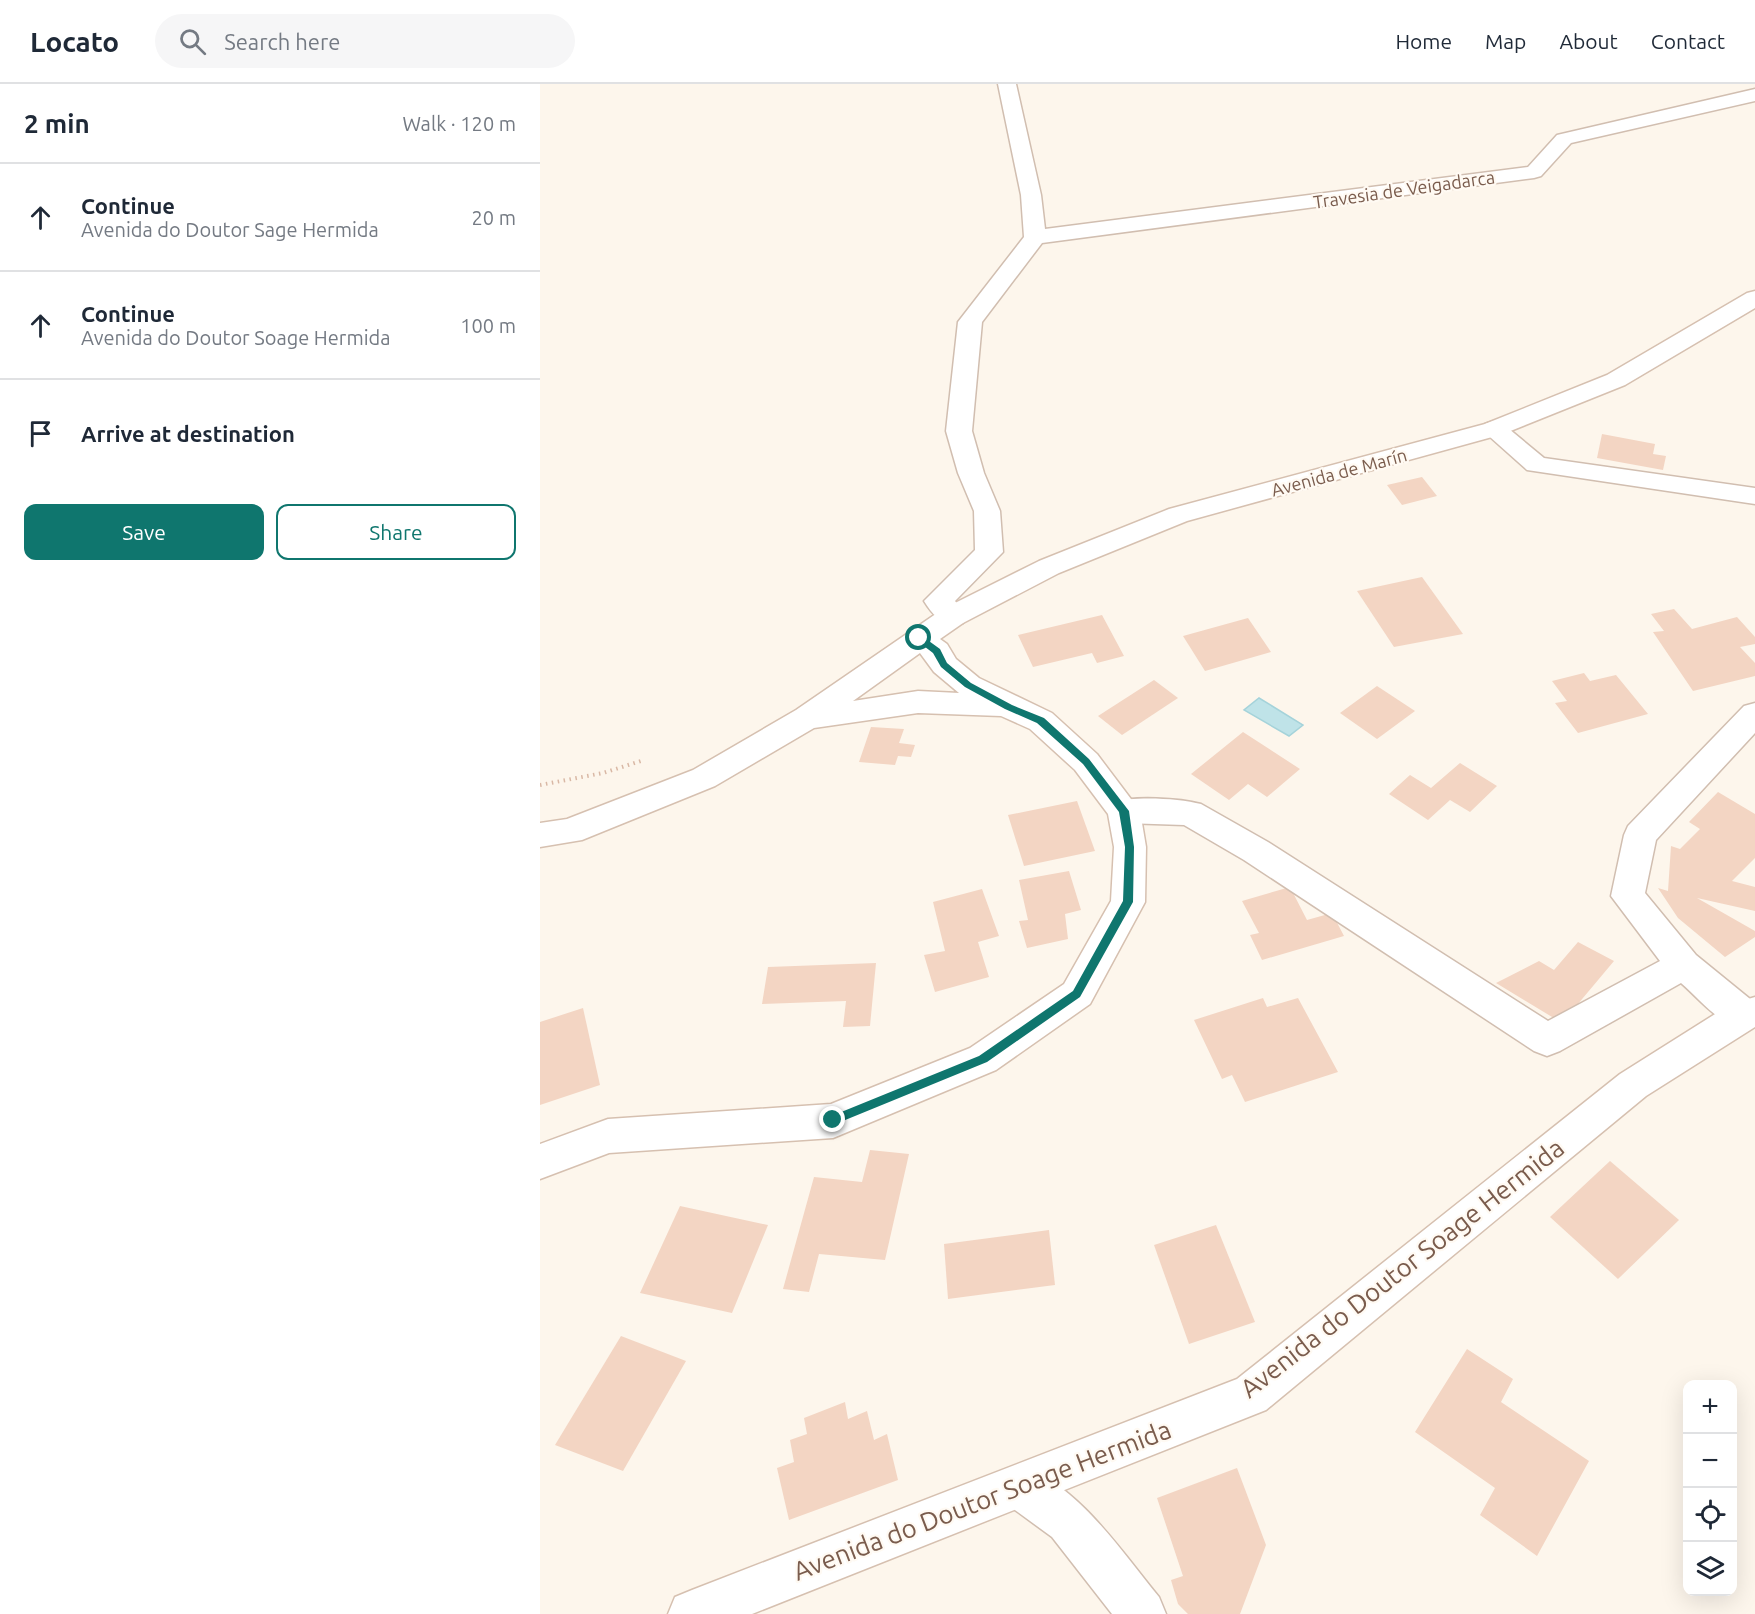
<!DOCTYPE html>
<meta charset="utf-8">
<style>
body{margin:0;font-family:Ubuntu,sans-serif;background:#f6f6f7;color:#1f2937}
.controls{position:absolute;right:18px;bottom:18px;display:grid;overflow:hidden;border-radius:12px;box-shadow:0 6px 24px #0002}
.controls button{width:54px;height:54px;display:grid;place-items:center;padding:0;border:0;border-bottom:2px solid #e0e1e3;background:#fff;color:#1f2937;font:30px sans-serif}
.stop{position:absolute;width:18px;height:18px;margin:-14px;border:4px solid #0f766e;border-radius:50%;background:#fff}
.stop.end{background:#0f766e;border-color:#fff;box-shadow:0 2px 6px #0008}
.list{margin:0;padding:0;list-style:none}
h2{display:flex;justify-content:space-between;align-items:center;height:78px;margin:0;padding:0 24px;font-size:26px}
h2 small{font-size:20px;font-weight:400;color:#747a83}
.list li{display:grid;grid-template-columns:39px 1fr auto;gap:18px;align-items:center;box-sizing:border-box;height:108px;padding:0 24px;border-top:2px solid #e0e1e3}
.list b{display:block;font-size:22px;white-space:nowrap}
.list p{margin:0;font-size:20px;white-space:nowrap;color:#747a83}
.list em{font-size:20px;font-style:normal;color:#747a83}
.actions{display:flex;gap:12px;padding:18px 24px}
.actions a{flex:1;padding:14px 0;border:2px solid #0f766e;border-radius:12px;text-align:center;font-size:21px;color:#0f766e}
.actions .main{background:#0f766e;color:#fff}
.icon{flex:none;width:33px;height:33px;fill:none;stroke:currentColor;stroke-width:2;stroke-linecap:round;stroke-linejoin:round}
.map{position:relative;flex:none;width:1215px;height:1530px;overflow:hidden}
header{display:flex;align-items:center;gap:36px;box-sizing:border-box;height:84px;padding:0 30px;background:#fff;border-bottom:2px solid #e0e1e3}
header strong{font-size:28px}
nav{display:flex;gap:33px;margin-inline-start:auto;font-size:21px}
.search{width:420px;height:54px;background:#f6f6f7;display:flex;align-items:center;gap:15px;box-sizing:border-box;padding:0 21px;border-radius:33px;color:#747a83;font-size:22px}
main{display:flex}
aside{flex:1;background:#fff}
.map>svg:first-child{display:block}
.water{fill:#bfe3e8;stroke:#a5d3da;stroke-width:1.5}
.building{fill:#f3d5c3}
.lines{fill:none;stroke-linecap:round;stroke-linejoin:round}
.street-casing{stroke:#d1beb0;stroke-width:3}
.secondary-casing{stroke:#d6c0b0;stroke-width:3}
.path{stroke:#d9b8a5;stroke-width:4;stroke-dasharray:1.5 4.5;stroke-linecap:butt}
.street{fill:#fff;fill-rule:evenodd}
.secondary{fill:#fff;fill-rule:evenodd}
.route{fill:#0f766e}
.labels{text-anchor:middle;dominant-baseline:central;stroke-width:4.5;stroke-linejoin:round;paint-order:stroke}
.far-street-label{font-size:18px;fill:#7a5c4d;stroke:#fffaf3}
.near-street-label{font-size:26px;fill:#7a5c4d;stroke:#fffaf3}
</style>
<header>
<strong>Locato</strong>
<div class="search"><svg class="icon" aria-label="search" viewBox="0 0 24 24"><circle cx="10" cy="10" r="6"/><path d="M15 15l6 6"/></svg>Search here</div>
<nav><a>Home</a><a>Map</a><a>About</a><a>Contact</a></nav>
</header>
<main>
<aside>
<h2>2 min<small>Walk · 120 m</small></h2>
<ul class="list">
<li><svg class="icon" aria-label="ahead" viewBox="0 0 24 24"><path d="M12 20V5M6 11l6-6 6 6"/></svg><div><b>Continue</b><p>Avenida do Doutor Sage Hermida</p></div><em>20 m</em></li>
<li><svg class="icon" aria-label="ahead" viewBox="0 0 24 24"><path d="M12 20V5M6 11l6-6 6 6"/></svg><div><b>Continue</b><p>Avenida do Doutor Soage Hermida</p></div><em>100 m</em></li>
<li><svg class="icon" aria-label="arrive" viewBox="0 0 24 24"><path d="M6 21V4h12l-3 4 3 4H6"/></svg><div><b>Arrive at destination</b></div></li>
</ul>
<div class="actions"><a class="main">Save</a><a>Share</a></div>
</aside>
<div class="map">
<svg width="1215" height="1530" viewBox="0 0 1215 1530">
<rect width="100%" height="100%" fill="#fdf6ec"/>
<polygon class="water" points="719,614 763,641 749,652 704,626"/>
<g class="building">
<polygon points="1062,350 1115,360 1113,370 1126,372 1123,386 1057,374"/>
<polygon points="882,393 897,412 862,421 847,401"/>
<polygon points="882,493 923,550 854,563 817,507"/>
<polygon points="1134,525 1152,545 1197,533 1215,553 1215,560 1200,563 1215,579 1215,592 1153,607 1113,548 1124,547 1111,530"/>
<polygon points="562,531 584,572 557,579 552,569 493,583 478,551"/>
<polygon points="708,534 731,568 665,587 643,552"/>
<polygon points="1044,589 1050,597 1076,591 1108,630 1038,649 1015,619 1027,617 1012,597"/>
<polygon points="614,596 638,614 582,651 558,632"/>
<polygon points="837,602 875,627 837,655 800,629"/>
<polygon points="331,643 364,645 359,659 375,661 371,673 358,672 355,681 319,678"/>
<polygon points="703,648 760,685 727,713 708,700 689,716 651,690"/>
<polygon points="920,679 957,702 930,728 910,716 888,736 849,710 870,691 891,704"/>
<polygon points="1178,708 1215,730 1215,774 1192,797 1215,803 1215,827 1157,814 1215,847 1215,853 1185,873 1138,834 1118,804 1128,807 1131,762 1140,765 1160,745 1149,738"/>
<polygon points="537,717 555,767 484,782 468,731"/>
<polygon points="529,787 541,826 525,830 528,855 487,864 479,837 488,836 479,796"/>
<polygon points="750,803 767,836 792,829 804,852 722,876 710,851 719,849 702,817"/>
<polygon points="442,805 459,852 438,858 449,893 395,908 384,871 405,867 393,818"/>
<polygon points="1038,858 1074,877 1022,939 956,899 999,877 1014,886"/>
<polygon points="336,879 330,942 303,943 306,917 222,920 228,883"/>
<polygon points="723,914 727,923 758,914 798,988 705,1018 692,991 682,995 654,936"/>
<polygon points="43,924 60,1001 0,1021 0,938"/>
<polygon points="330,1066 369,1070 345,1176 279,1170 269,1208 243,1205 274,1093 322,1098"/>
<polygon points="1070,1077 1139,1136 1078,1195 1010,1133"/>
<polygon points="140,1122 228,1141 192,1229 100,1209"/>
<polygon points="676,1141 715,1238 649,1260 614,1161"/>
<polygon points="509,1146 515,1201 408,1215 404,1160"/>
<polygon points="81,1252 146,1277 83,1387 15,1361"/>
<polygon points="927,1265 973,1295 961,1318 1049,1377 997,1472 940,1431 955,1404 875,1348"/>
<polygon points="305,1318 308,1335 327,1327 334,1356 347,1350 358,1396 249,1436 237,1384 254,1378 250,1356 267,1350 264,1334"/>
<polygon points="697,1384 726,1461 700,1530 648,1530 638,1520 631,1496 643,1492 617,1414"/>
</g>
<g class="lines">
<defs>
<g id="street">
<path d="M 458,0 L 476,0 L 501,111 L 505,145 L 988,83 L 1017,51 L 1215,5 L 1215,17 L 1031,59 L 1001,92 L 994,94 L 502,159 L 442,238 L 432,347 L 444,389 L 460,427 L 463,468 L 415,517 L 427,532 L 423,539 C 405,544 393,532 384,517 L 435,466 L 434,427 L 418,389 L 406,347 L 418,238 L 484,153 L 481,111 Z"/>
<polygon points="954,337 963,340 1004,374 1215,404 1215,420 987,386 941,345 945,340"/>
<path d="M 1215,619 L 1215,649 L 1116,756 L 1105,809 L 1156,871 L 1215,919 L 1215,942 C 1188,952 1161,916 1141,899 L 1020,967 L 1007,972 L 994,967 L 704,776 L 644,741 L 584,739 L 573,736 L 568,727 L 573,718 C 594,712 639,714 661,720 L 728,758 L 1008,937 L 1120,877 L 1071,812 L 1084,751 L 1088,742 L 1204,622 Z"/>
<path d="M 480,1380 C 541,1405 578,1463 619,1513 L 626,1530 L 572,1530 L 512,1453 L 464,1418 L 458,1402 L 464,1386 Z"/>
</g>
<g id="secondary">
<path d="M 1215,207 L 1215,224 L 1085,301 L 963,350 L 647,437 L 519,489 L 423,539 L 400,555 L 407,560 L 416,575 L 439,594 L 512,629 L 557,670 L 600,727 L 606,763 L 605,818 L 550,920 L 456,986 L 293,1054 L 69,1069 L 0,1095 L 0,1060 L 68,1035 L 291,1020 L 430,964 L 524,900 L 571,817 L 574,763 L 568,730 L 535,686 L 490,645 L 461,632 L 378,629 L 274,644 L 175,702 L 42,756 L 0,763 L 0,739 L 27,735 L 153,686 L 256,626 L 403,525 L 499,477 L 629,425 L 945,340 L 1067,291 L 1207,209 ZM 380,569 L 394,588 L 419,609 L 378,607 L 313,617 Z"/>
<polygon points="1215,913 1215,943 1106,1012 726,1326 212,1530 128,1530 135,1513 152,1506 697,1295 1080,990 1191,920"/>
</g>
</defs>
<use href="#street" class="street-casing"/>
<use href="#secondary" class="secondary-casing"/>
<polyline class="path" points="0,701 63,689 101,677"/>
<use href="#street" class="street"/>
<use href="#secondary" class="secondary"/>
</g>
<polygon class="route" points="376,552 382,552 400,565 407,579 431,599 472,621 504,634 549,675 589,727 594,763 593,818 540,913 447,978 293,1041 289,1040 289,1033 439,972 533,907 583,817 585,763 579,728 543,680 497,639 465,625 425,603 401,583 393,569 376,556"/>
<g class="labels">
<g class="far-street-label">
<text transform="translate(864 105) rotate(-8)">Travesia de Veigadarca</text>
<text transform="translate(799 388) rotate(-15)">Avenida de Marín</text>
</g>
<g class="near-street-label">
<text transform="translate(862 1184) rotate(-38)">Avenida do Doutor Soage Hermida</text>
<text transform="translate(442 1416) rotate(-21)">Avenida do Doutor Soage Hermida</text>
</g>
</g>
</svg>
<div class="controls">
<button>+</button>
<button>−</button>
<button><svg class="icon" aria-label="locate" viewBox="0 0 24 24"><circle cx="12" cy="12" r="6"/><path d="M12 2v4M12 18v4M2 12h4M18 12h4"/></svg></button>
<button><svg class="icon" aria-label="layers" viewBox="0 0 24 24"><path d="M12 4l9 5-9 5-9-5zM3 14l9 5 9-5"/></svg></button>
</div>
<div class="stop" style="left:379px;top:554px"></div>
<div class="stop end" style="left:293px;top:1036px"></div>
</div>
</main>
